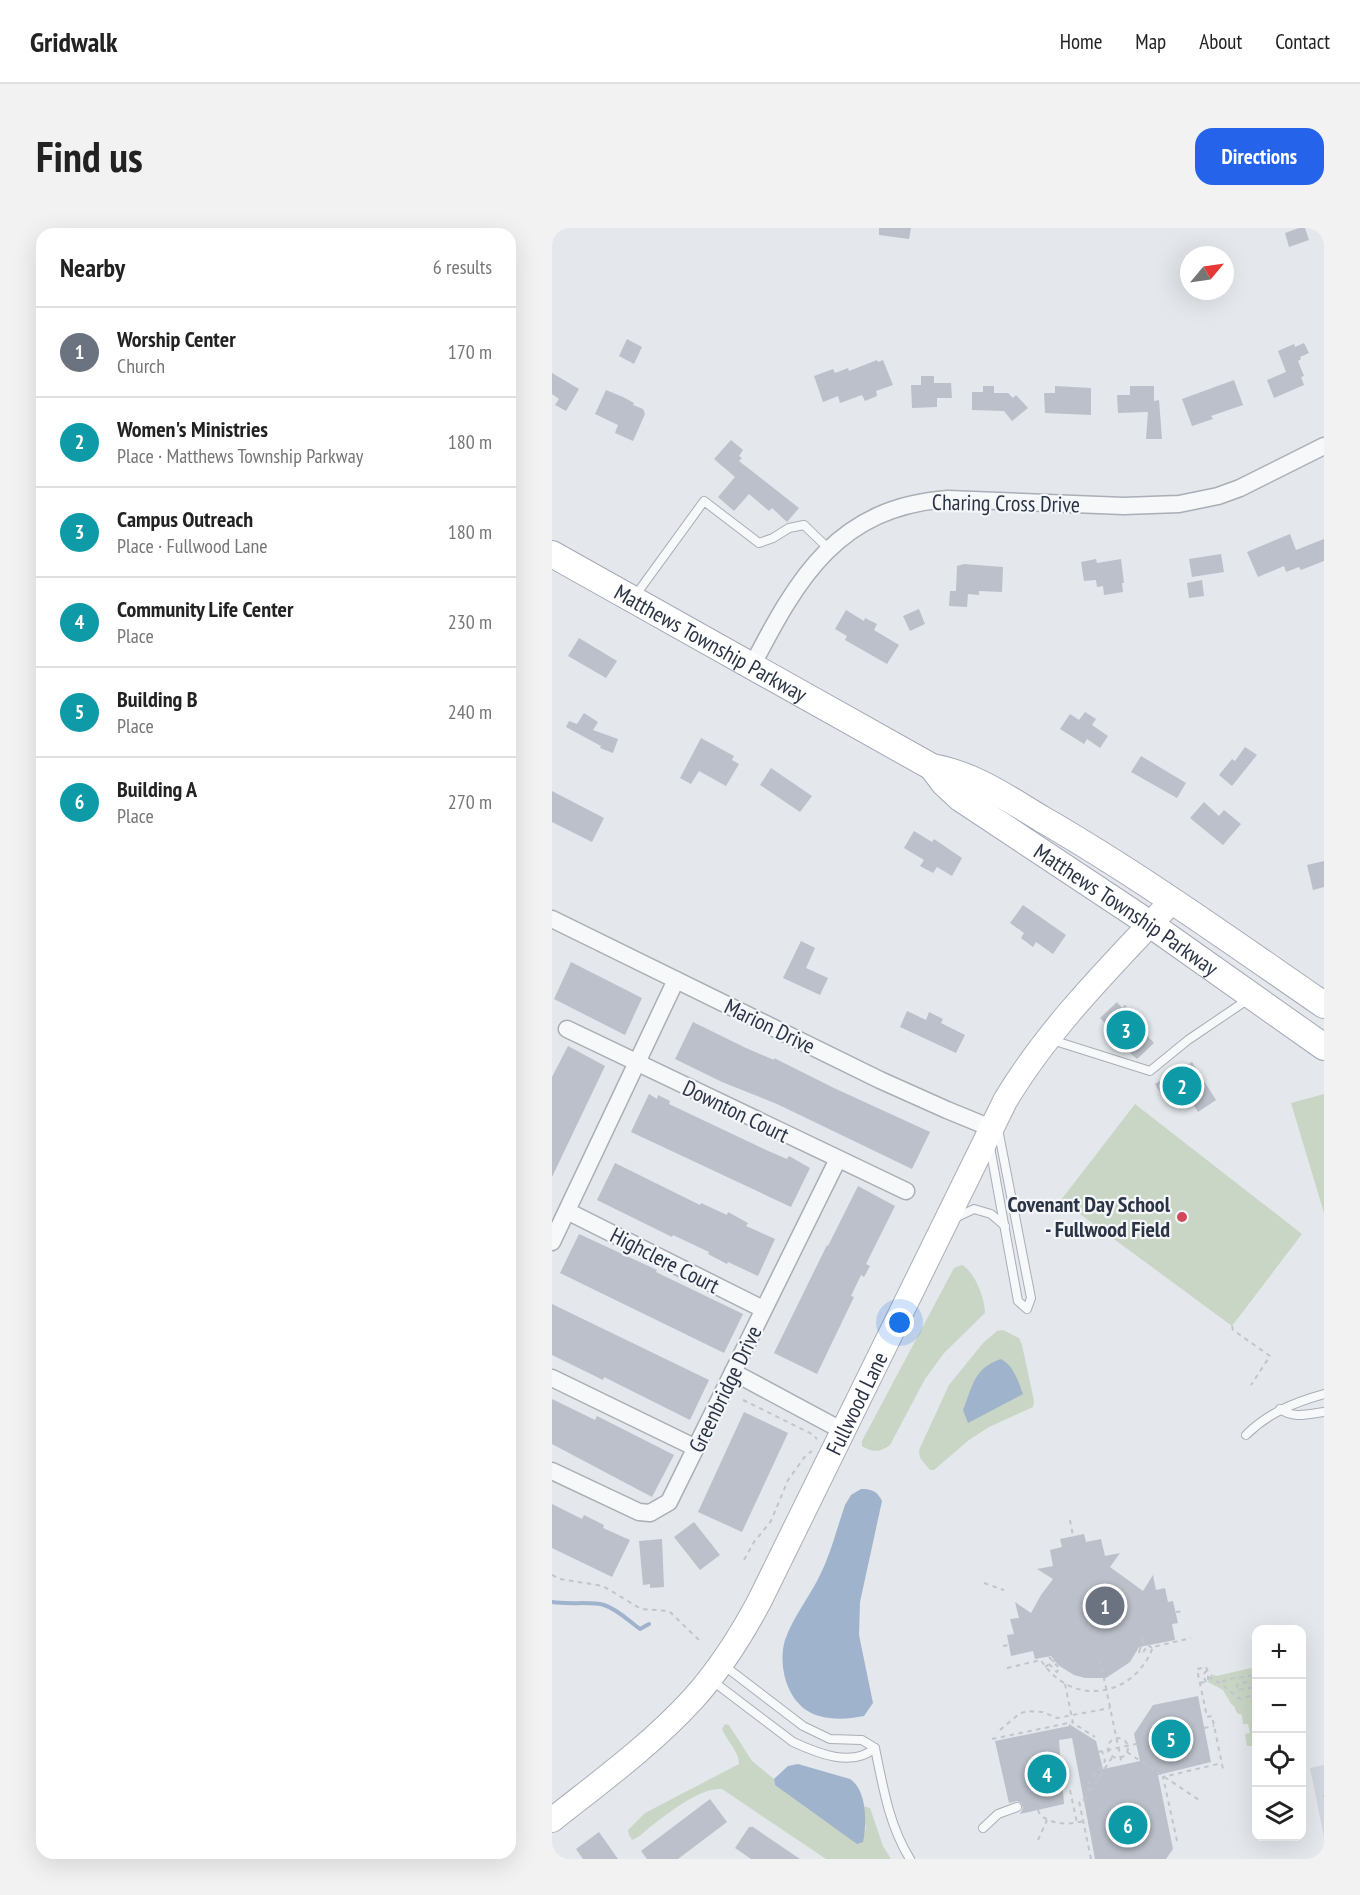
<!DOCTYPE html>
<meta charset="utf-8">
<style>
body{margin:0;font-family:"PT Sans Narrow",sans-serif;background:#f2f2f2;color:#222}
.controls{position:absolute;right:18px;bottom:18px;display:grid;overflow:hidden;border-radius:12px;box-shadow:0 6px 24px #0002}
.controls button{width:54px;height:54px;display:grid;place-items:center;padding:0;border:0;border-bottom:2px solid #e0e0e0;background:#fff;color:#222;font:30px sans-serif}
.compass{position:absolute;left:628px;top:18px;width:54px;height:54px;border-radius:50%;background:#fff;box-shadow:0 6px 24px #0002;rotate:61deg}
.you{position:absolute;left:348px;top:1095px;width:21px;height:21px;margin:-15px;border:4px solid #fff;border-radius:50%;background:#1a73e8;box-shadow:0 0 0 9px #1a73e833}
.badge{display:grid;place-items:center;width:39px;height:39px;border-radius:50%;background:#2563eb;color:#fff;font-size:20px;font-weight:700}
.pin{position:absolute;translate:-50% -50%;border:3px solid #fff;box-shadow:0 2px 6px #0006}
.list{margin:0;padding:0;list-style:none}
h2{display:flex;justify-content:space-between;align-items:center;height:78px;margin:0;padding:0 24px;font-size:26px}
h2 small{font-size:20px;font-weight:400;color:#767676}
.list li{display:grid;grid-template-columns:39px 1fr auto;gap:18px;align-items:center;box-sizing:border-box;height:90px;padding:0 24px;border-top:2px solid #e0e0e0}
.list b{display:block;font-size:22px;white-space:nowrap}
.list p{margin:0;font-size:20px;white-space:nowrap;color:#767676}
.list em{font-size:20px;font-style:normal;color:#767676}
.icon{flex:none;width:33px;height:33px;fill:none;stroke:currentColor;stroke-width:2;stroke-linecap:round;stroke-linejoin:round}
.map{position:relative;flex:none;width:772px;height:1631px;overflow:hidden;border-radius:18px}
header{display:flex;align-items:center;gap:36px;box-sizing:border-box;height:84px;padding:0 30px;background:#fff;border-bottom:2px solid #e0e0e0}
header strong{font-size:28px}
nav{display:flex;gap:33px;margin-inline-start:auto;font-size:21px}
.intro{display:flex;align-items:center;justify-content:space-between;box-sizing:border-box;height:144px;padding:0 36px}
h1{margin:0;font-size:42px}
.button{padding:15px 27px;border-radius:18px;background:#2563eb;color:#fff;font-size:21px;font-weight:700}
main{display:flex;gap:36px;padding:0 36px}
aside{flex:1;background:#fff;border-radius:18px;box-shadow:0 6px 24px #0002}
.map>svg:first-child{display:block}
.built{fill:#d2d6de}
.green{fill:#c9d6c5}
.water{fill:#9fb4cc}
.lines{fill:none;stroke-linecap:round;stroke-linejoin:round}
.stream{stroke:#9fb4cc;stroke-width:4}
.building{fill:#bbc0ca}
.lane-casing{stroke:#a9aeb7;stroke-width:10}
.street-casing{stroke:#a9aeb7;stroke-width:19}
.secondary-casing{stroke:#a9aeb7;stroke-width:26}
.primary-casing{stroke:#a3abb8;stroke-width:28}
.path{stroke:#c2c5cb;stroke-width:2;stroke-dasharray:4.5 4.5;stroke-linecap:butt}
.lane{stroke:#f7f8fa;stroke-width:8}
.street{stroke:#f7f8fa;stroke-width:16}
.secondary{stroke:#fff;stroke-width:24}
.primary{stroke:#fff;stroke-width:26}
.path-bridge{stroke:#c2c5cb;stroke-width:2;stroke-dasharray:4.5 4.5;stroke-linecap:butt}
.poi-dot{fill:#d1495b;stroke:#f4f6f9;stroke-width:2}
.labels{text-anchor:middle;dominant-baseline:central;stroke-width:4.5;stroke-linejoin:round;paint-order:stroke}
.street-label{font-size:22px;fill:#2b3445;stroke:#f4f6f9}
.poi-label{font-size:22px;font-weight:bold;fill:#2b3445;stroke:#f4f6f9;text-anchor:end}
</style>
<header>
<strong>Gridwalk</strong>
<nav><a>Home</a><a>Map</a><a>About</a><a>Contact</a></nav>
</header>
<div class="intro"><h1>Find us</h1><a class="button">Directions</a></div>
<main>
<aside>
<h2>Nearby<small>6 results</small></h2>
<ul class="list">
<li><span class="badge" style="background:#6b7280">1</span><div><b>Worship Center</b><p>Church</p></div><em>170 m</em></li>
<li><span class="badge" style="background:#0f9aa8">2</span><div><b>Women's Ministries</b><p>Place · Matthews Township Parkway</p></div><em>180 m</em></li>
<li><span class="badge" style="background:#0f9aa8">3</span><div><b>Campus Outreach</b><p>Place · Fullwood Lane</p></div><em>180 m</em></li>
<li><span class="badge" style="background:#0f9aa8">4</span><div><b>Community Life Center</b><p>Place</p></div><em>230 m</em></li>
<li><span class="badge" style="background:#0f9aa8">5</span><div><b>Building B</b><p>Place</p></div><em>240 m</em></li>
<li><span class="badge" style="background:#0f9aa8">6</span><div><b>Building A</b><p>Place</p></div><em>270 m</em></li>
</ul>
</aside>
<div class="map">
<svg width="772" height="1631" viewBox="0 0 772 1631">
<rect width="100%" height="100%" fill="#e4e7ec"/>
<polygon class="built" points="772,1537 772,1609 758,1540"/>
<g class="green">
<polygon points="772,866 772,985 739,875"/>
<polygon points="583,876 750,1006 680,1098 509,972"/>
<path d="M 410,1037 C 423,1044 433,1071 433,1085 L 392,1125 L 373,1151 L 338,1217 C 329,1224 320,1225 310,1218 L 310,1213 L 402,1040 Z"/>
<polygon points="451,1102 467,1110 470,1117 482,1173 481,1179 437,1199 417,1212 382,1242 378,1242 368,1230 367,1222 397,1157 431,1115 445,1103"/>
<polygon points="704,1439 704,1524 702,1525 701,1518 695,1518 693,1506 698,1505 696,1496 691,1496 690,1487 685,1485 682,1478 679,1476 671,1462 656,1454 659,1446 664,1448"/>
<path d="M 173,1496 L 177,1497 L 200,1533 L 222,1551 L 223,1557 L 314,1602 L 311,1578 L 318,1580 L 331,1618 L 339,1631 L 274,1631 L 170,1561 C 148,1559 117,1585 99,1598 C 93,1603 88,1609 80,1612 L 77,1607 L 76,1602 L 93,1585 L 187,1536 C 187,1523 175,1513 170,1501 Z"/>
</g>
<g class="water">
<path d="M 449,1131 C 462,1138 466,1153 471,1166 L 416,1195 L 411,1182 C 421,1157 422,1140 449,1131 Z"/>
<path d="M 309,1261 C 320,1261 325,1263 330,1273 L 308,1374 L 307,1407 L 321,1475 L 312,1488 C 297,1491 282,1492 267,1488 C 236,1480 225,1439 233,1412 C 241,1389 258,1368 268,1347 C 279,1325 285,1300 293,1277 L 299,1267 Z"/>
<path d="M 246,1536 L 298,1551 C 315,1562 315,1596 311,1614 L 305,1616 L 223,1557 L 222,1551 L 236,1538 Z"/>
</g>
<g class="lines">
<path class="stream" d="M 0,1374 C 16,1377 41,1373 52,1377 C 65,1381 77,1393 88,1401 L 97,1396"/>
</g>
<g class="building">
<polygon points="327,0 359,0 357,11 327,7"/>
<polygon points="747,0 753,0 757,12 737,19 733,5"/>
<polygon points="75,111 90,119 82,136 67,128"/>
<polygon points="752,115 757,125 748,129 749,131 746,133 752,148 749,149 752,157 722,170 715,152 734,144 726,123 742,116 743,119"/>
<polygon points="325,132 326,134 331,132 341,157 324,163 325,168 313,173 310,167 288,175 286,168 271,174 262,148 281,141 283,145 296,140 297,143"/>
<polygon points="0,145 27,161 14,183 3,177 7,171 0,166"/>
<polygon points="369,148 382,148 382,155 399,155 400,170 385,170 385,179 360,180 359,157 369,157"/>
<polygon points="682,152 691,177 659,188 661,191 640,198 630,171"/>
<polygon points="431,158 442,158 442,165 456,165 461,170 464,167 476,180 460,193 452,183 420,182 420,164 431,164"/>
<polygon points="503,158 539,160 539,187 493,185 492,165 503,165"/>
<polygon points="578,158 602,158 602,173 607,172 610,211 594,211 596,184 566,185 565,167 578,167"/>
<polygon points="54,162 71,169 82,175 81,177 91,181 93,186 81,213 63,205 66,197 43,186"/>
<polygon points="179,212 191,222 187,228 190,230 187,233 247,280 235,294 220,280 217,283 197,266 182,283 166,269 183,249 162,231"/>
<polygon points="738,306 744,322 772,311 772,333 749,342 747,339 734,344 732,338 706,349 695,324"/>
<polygon points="669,326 672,344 640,349 637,331"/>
<polygon points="544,331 545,335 569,331 572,355 570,355 571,364 552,367 551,358 545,359 544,352 532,353 529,334"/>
<polygon points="412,336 451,339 450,364 427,363 427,367 416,366 415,379 397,378 398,363 404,363 405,338"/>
<polygon points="650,352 652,368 637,370 635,355"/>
<polygon points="367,381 373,396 358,403 351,388"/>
<polygon points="294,382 312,393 313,390 325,396 322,402 347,417 335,436 293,412 295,408 283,401"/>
<polygon points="27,410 65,433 54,450 16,428"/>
<polygon points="533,484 544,491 540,497 556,508 548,520 535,511 532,516 508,501 518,486 527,492"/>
<polygon points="32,485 46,494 41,502 66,511 61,525 48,520 49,518 14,499 17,493 25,496"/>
<polygon points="149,510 182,528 180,532 187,536 174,558 147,543 139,556 128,550"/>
<polygon points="693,519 705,527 680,558 667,547 680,531 683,533"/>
<polygon points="589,528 634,555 625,570 579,544"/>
<polygon points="219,540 260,568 248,584 208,557"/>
<polygon points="0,563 52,590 40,614 0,594"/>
<polygon points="652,574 667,588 672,582 689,596 671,617 638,590"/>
<polygon points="362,603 380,614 382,611 410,630 400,648 385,639 381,645 368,638 372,632 352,620"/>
<polygon points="772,633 772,659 761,662 755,637"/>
<polygon points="471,677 514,707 501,726 484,714 481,719 469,710 472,705 458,695"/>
<polygon points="249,713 263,720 254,740 276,750 268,767 231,750"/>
<polygon points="19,734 90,770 73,807 2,771"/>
<polygon points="565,774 570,780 573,777 586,791 583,795 602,815 585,831 563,812 566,809 548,790"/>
<polygon points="355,783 374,792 377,784 391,791 389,795 413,807 404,825 348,799"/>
<polygon points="141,794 194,820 222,832 222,830 282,860 378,904 360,941 225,876 170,854 123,831"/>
<polygon points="16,818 53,838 0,949 0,849"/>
<polygon points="640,834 664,872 646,884 631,860 613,872 603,856"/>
<polygon points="97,866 105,871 106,867 118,873 117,876 214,922 235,931 237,928 258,940 239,979 79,904"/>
<polygon points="63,935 148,977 149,975 175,987 176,984 196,995 194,998 223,1011 206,1048 176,1034 175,1036 156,1026 157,1024 121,1007 120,1009 45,972"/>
<polygon points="306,958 343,978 314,1036 318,1038 312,1049 309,1047 299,1068 302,1069 265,1146 222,1125 275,1017 276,1018"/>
<polygon points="27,1006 105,1042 104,1044 191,1086 172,1125 8,1045"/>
<polygon points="0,1076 157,1152 138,1192 52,1149 51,1152 0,1127"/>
<polygon points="0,1171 43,1192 45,1188 122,1227 100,1269 0,1216"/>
<polygon points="192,1184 236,1205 190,1304 146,1284"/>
<polygon points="0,1276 30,1291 32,1287 52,1297 51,1300 78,1312 60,1349 0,1320"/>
<polygon points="142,1294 168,1327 148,1342 122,1309"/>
<polygon points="532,1306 534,1314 549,1311 553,1328 568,1325 558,1339 591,1363 601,1347 604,1362 613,1360 616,1374 621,1373 626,1395 620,1396 623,1412 587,1419 578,1434 554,1450 533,1450 522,1447 506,1437 499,1428 483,1431 481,1423 459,1428 455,1407 462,1406 458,1391 467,1390 463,1374 479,1385 489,1367 501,1351 485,1341 501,1338 498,1322 510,1319 508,1311"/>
<polygon points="110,1311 112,1359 98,1360 98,1356 91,1357 87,1313"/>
<polygon points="646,1468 659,1534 606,1547 621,1621 614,1631 543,1631 520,1510 507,1512 512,1576 468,1586 471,1580 469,1575 465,1573 457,1575 443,1513 517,1498 517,1496 544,1513 551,1541 570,1537 588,1533 582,1506 601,1477"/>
<polygon points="158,1571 175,1594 126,1631 95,1631 89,1623"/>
<polygon points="197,1599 201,1599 248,1631 199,1631 183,1620"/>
<polygon points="47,1604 66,1631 31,1631 24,1621"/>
</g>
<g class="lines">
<defs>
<g id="lane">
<polyline points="83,368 152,273 207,315 221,310 237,300 252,297 277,321"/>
<polyline points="500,812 598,843 636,812 698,770"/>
<polyline points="438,919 466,1073 475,1081 479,1070 446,901"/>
<polyline points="403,990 422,981 439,986 453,998"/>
<path d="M 728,1181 C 742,1191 756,1186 772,1184"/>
<path d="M 694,1207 C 716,1185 743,1174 772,1166"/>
<path d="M 170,1436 L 251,1498 L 278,1511 L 310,1512 L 323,1520 C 331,1559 337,1597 358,1631"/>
<path d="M 158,1451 L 241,1514 C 265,1525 300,1540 323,1520"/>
<polyline points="431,1600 446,1586 465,1579"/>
</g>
<g id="street">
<path d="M 200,438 C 246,349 286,279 396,271 L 572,278 L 627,276 L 666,268 L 688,260 L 772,218"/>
<polyline points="0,691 328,852 395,882 439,900"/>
<polyline points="15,801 354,963"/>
<polyline points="15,983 211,1081"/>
<polyline points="0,1014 124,752"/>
<polyline points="181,1144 291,1203"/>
<polyline points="0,1150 144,1220"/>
<polyline points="0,1243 87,1284 98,1285 117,1274 286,931"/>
</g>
<g id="secondary">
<path id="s1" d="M 0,1592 C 48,1554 99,1517 141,1471 C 168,1441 189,1408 208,1372 L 453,873 C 497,799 561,736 620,673"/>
</g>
<g id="primary">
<path id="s2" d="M 0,326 L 380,539 C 421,546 455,570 490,591 C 587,647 679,713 772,777"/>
<path id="s3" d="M 380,539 L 392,555 L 408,570 L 598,696 L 772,819"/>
</g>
</defs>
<use href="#lane" class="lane-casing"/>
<use href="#street" class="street-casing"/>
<use href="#secondary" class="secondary-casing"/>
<use href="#primary" class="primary-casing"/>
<g class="path">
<polyline points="680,1098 681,1102 718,1128 699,1157"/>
<polyline points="191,1172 260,1206 265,1211"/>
<polyline points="518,1292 521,1308"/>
<polyline points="192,1332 202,1314 219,1293 236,1252 254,1227 260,1223"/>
<polyline points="0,1347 8,1351 51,1358 89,1381 117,1383 149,1414"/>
<polyline points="432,1355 452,1362"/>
<polyline points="624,1384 632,1383"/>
<polyline points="589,1412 600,1420"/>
<polyline points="451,1418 457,1417"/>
<polyline points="588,1421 587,1424 590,1426 596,1417"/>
<polyline points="548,1431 570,1537"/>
<polyline points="497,1436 505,1444 507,1440"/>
<polyline points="493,1439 503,1432"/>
<path d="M 455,1440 L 489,1432 C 519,1480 582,1470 601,1419 L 639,1410"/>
<path d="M 656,1449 C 670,1455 676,1462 688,1471 L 704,1466"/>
<polyline points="704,1452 686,1456 684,1460 686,1462 704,1459"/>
<polyline points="654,1454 651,1447 655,1442"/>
<polyline points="670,1454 676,1451 704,1447"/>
<polyline points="648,1455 656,1453 656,1444 654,1439 645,1441 655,1489 660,1488 671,1541"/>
<polyline points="513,1456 521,1495 543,1509"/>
<polyline points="652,1500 662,1498"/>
<polyline points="448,1502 467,1486 475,1483 491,1484 505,1490 558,1480"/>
<circle cx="566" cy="1520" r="10"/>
<polyline points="440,1511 521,1494"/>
<polyline points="546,1524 584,1516"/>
<polyline points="575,1524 650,1574"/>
<polyline points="518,1562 525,1595"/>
<polyline points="539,1562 534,1559 553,1533 550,1523"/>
<polyline points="771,1568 772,1568"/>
<polyline points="533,1571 561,1528"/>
<path d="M 486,1582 L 488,1587 C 502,1597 516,1597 532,1593"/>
<polyline points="486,1612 495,1592"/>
<polyline points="625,1613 611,1549 670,1535"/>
<polyline points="539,1631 527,1573 541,1569"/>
</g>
<use href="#lane" class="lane"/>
<use href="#street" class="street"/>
<use href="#secondary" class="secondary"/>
<use href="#primary" class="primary"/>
<g class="path-bridge">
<polyline points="588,1421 591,1409"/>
<polyline points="497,1429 507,1440"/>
</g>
</g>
<circle class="poi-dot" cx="630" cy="989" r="6"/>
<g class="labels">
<g class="street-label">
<text transform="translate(454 275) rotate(1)">Charing Cross Drive</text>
<text stroke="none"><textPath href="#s2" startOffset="182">Matthews Township Parkway</textPath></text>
<text stroke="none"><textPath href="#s3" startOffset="242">Matthews Township Parkway</textPath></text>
<text transform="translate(218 798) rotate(26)">Marion Drive</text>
<text transform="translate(184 883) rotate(26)">Downton Court</text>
<text transform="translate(113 1032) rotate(27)">Highclere Court</text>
<text transform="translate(173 1161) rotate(-64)">Greenbridge Drive</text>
<text stroke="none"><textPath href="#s1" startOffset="525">Fullwood Lane</textPath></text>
</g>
<g class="poi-label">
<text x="618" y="976">Covenant Day School<tspan x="618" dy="25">- Fullwood Field</tspan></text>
</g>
</g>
</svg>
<div class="controls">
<button>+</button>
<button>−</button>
<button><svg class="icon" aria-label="locate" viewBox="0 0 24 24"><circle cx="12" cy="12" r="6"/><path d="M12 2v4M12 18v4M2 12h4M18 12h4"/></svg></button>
<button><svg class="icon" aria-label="layers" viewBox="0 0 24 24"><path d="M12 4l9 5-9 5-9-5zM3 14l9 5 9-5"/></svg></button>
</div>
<svg class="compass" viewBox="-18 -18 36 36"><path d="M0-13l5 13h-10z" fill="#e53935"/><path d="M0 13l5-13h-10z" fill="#767676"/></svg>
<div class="you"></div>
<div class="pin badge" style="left:553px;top:1378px;background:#6b7280">1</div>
<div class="pin badge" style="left:630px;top:858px;background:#0f9aa8">2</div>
<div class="pin badge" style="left:574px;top:802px;background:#0f9aa8">3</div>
<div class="pin badge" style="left:495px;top:1546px;background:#0f9aa8">4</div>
<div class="pin badge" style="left:619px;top:1511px;background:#0f9aa8">5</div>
<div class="pin badge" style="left:576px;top:1597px;background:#0f9aa8">6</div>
</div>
</main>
